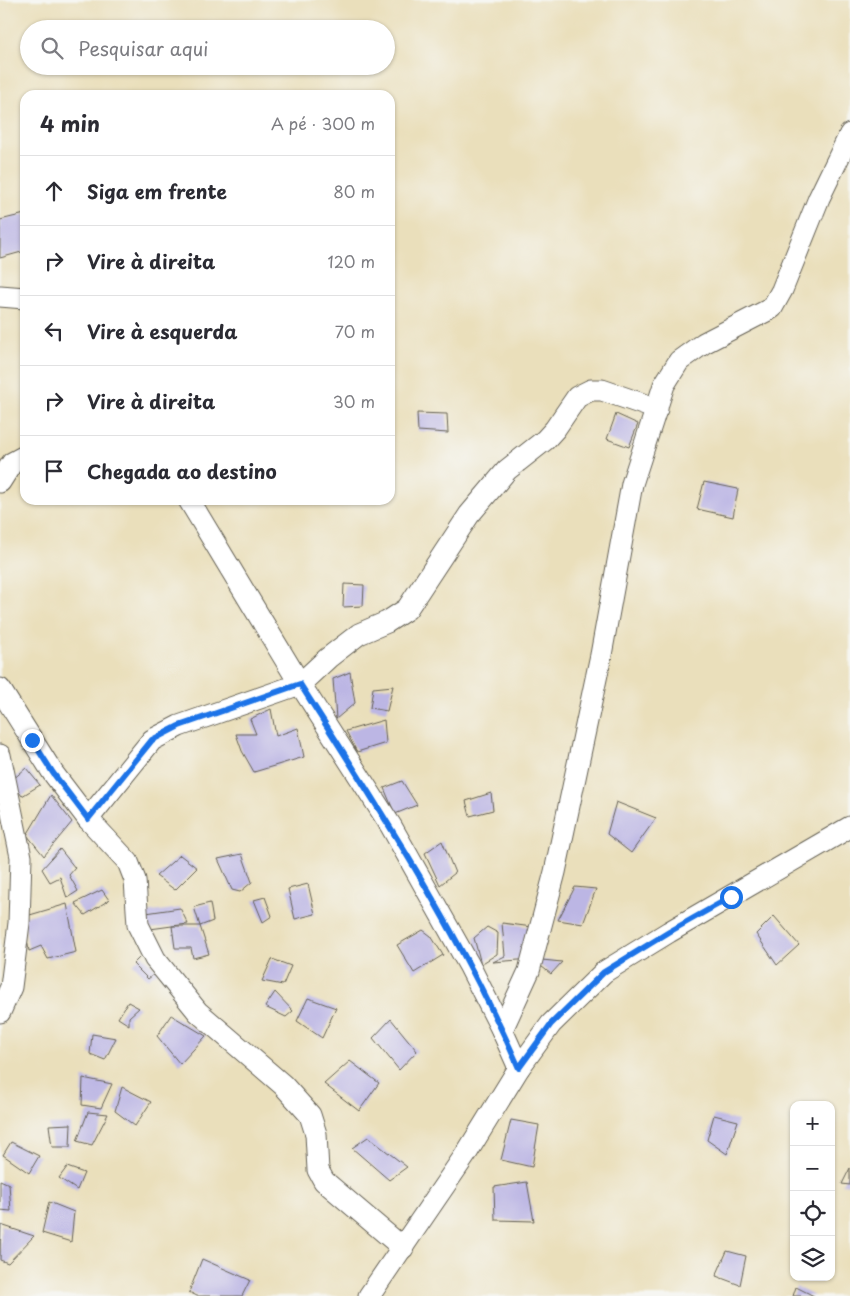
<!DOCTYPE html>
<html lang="pt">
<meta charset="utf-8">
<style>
body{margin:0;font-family:"Playpen Sans",sans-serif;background:#f2f2f3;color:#2b2b33}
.controls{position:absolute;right:15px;bottom:15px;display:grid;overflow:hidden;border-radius:10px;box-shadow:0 1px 4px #0004}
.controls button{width:45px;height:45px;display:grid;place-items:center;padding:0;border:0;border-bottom:1px solid #e1e1e2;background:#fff;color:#2b2b33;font:25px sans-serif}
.stop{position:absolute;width:15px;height:15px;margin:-11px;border:4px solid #1a73e8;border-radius:50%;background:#fff}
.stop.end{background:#1a73e8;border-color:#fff;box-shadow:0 1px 5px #0008}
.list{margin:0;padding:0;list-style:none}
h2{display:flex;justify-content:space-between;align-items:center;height:65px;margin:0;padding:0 20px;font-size:21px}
h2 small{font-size:16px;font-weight:400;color:#7c7c81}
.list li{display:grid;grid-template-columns:32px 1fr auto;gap:15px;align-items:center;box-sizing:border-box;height:70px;padding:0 20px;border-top:1px solid #e1e1e2}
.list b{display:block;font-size:19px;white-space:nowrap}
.list em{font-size:16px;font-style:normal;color:#7c7c81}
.icon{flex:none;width:28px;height:28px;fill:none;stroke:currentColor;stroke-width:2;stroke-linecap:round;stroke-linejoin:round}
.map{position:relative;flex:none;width:850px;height:1296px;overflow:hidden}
.search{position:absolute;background:#fff;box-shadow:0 1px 4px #0004;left:20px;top:20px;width:375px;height:55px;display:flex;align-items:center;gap:12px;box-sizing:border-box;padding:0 18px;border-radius:28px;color:#7c7c81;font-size:19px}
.panel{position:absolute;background:#fff;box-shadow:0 1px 4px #0004;left:20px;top:90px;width:375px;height:415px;border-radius:15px}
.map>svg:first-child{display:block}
.building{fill:#bcb6e4}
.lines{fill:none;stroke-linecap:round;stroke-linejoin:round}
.street-casing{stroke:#646054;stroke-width:23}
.street{stroke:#fff;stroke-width:21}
.route{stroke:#1a73e8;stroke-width:6}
</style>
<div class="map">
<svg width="850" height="1296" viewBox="0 0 850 1296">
<rect width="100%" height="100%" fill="#f6f6f2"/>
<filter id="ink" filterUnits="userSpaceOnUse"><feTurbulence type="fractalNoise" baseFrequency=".02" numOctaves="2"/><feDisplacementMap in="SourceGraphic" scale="10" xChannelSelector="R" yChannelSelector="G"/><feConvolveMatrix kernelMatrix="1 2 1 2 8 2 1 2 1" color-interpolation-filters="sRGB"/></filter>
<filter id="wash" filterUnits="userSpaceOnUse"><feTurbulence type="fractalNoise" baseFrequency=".0096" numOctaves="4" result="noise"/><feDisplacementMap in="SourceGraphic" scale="20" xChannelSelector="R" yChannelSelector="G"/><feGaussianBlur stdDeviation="1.12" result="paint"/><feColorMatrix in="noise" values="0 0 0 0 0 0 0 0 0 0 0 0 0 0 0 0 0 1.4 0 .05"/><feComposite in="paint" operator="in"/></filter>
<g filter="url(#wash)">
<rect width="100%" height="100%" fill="#eadfbb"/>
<g id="blocks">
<g class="building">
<polygon points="25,214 25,251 0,258 0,220"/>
<polygon points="417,413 447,414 448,433 418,431"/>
<polygon points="616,414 638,424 629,447 607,439"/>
<polygon points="704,482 738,489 733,517 697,509"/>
<polygon points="344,584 364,585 363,606 343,607"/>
<polygon points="350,672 355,703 336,719 333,679"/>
<polygon points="393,686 387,711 370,708 373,688"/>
<polygon points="271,709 276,736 298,728 304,757 254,772 242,751 236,734 256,734 250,719"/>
<polygon points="384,720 386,743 357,752 346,731"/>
<polygon points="26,768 40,785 22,796 11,781"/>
<polygon points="402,781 417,805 395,814 384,788"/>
<polygon points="491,793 493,810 470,816 466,801"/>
<polygon points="51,795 72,822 44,856 27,835"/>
<polygon points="616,802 656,818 631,853 607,834"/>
<polygon points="442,841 455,873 440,885 425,853"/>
<polygon points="60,849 75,868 69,875 78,891 67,898 60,877 50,882 42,869"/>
<polygon points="242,854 252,882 240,892 232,890 218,859"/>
<polygon points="180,855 197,868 175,890 156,876"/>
<polygon points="308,884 315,914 295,919 288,889"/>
<polygon points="575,887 596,889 583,924 558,920"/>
<polygon points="102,890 109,900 85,915 75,903"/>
<polygon points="265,897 272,916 263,922 254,900"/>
<polygon points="210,903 213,921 200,926 209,954 193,958 191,948 175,948 172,926 150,929 146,913 180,908 188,924 172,926 200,926 194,907"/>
<polygon points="67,904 76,952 48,959 41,946 29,951 23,917"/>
<polygon points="774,916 799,945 777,965 756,934"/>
<polygon points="502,923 540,928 532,959 493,962 505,956"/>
<polygon points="487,927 498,933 497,954 481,964 474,938"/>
<polygon points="423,930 431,936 443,955 414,973 397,945"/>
<polygon points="142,955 158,971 148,979 133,964"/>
<polygon points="272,959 291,966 283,985 262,981"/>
<polygon points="532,959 562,962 551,974"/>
<polygon points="275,992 293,1011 286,1017 265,1007"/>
<polygon points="308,998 336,1008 322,1038 297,1021"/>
<polygon points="128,1002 139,1008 129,1017 129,1025 118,1018"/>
<polygon points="171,1015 206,1036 180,1064 157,1036"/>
<polygon points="391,1019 417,1051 399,1070 373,1038"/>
<polygon points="92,1034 116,1038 105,1060 90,1054"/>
<polygon points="350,1061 379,1083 359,1111 324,1084"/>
<polygon points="83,1078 112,1084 101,1108 82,1105"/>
<polygon points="122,1087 151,1102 135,1126 115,1111"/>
<polygon points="88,1112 108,1114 92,1145 77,1141"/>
<polygon points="714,1115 738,1121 727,1154 707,1140"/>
<polygon points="511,1120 539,1125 532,1167 501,1160"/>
<polygon points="71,1124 70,1147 52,1147 49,1125"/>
<polygon points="368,1137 407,1167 389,1180 352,1148"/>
<polygon points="11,1142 39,1156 29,1173 3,1155"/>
<polygon points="67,1167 84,1173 77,1190 59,1178"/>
<polygon points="850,1168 850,1185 842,1184"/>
<polygon points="0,1180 9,1184 11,1211 0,1210"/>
<polygon points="527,1182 534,1221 495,1220 494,1187"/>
<polygon points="49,1202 74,1212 71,1242 42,1233"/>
<polygon points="1,1225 34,1236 8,1263 0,1260"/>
<polygon points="727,1251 746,1256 740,1285 716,1276"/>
<polygon points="202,1259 250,1280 242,1296 197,1296 189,1292"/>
<polygon points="796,1287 814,1296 793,1296"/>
</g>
</g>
</g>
<g filter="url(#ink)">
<use href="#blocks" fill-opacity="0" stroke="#646054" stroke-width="1"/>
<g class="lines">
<defs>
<g id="street">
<polyline points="0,296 25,298"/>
<polyline points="0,482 12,463 25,456"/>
<polyline points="189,500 300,684 391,826 469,965 502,1030 519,1068"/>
<polyline points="0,689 53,773 88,819 128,862 135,880 138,925 155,959 198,1012 283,1085 310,1115 316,1134 318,1170 324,1181 403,1248"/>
<polyline points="0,755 21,857 19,923 11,987 0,1012"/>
<polyline points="88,819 152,740 179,726 300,684 328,658 359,634 387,622 407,609 469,515 507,470 545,440 555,429 577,397 591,390 602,390 657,409"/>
<polyline points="502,1030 529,971 555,872 601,655 632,484 664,385 679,361 704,343 772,308 782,290 819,198 850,134"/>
<polyline points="369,1296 466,1154 519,1068 551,1024 604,972 669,932 850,827"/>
</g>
</defs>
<use href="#street" class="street-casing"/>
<use href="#street" class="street"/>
</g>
</g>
<g class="lines" filter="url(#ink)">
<path class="route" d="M 32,740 L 53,773 L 88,819 L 152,740 L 179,726 L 300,684 C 379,808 460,933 519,1068 L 551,1024 L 604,972 L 669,932 L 731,897"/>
</g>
</svg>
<div class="controls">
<button>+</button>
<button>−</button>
<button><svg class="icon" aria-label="locate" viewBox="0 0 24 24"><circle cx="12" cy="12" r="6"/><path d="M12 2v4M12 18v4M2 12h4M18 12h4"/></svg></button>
<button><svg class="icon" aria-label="layers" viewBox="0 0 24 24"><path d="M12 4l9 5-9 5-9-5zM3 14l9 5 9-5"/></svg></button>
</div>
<div class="stop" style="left:731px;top:897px"></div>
<div class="stop end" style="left:32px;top:740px"></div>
<div class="search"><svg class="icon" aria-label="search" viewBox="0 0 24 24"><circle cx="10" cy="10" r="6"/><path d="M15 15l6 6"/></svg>Pesquisar aqui</div>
<section class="panel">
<h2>4 min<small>A pé · 300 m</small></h2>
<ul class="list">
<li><svg class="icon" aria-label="ahead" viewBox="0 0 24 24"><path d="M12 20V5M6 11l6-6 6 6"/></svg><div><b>Siga em frente</b></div><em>80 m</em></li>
<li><svg class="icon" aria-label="right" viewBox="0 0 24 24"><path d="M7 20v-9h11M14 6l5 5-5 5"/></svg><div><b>Vire à direita</b></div><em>120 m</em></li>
<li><svg class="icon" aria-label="left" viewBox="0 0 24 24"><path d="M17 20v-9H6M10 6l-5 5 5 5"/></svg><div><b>Vire à esquerda</b></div><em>70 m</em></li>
<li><svg class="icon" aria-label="right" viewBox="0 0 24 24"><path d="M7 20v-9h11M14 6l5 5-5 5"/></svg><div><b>Vire à direita</b></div><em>30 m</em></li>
<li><svg class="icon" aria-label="arrive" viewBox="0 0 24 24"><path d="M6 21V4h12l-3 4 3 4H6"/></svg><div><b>Chegada ao destino</b></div></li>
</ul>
</section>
</div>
